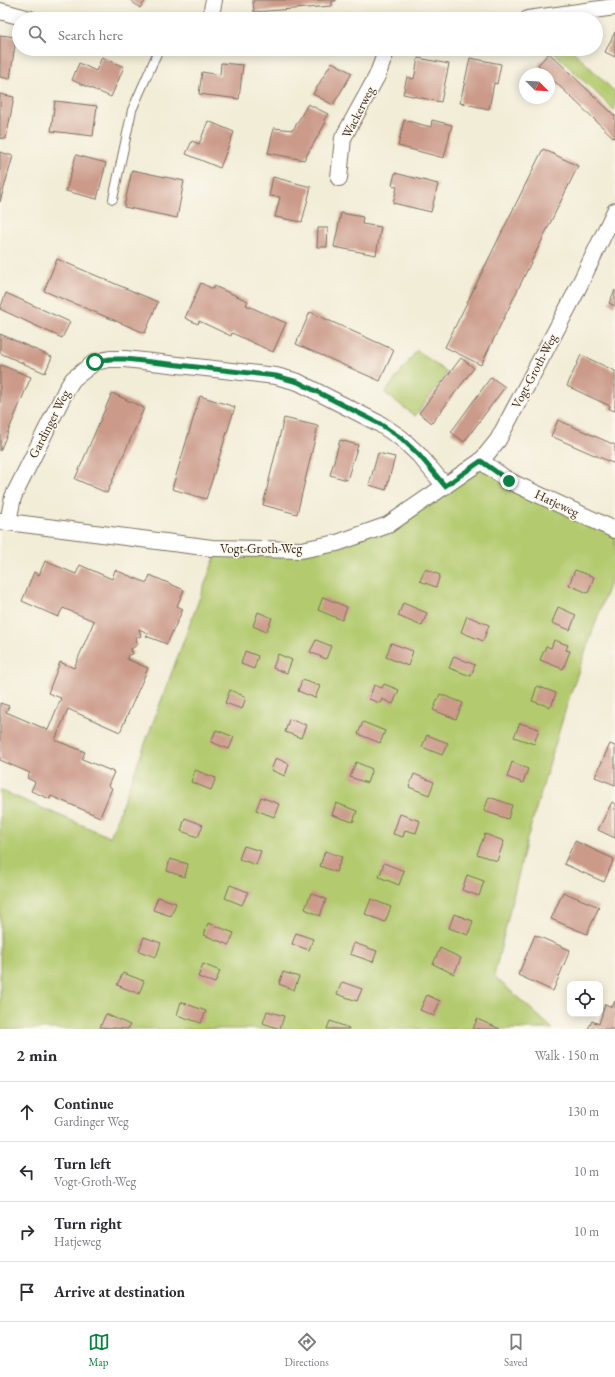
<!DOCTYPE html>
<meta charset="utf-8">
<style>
body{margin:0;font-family:"EB Garamond",serif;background:#f2f2f3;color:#2b2b33}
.controls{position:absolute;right:12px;bottom:12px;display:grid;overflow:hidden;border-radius:8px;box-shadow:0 2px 10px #0003}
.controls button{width:36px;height:36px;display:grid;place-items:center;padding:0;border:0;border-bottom:1px solid #e1e1e2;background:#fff;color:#2b2b33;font:20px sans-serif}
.compass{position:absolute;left:519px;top:68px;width:36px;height:36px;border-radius:50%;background:#fff;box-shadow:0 2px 10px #0003;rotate:114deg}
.stop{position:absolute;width:12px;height:12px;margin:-9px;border:3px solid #0b8043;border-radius:50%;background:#fff}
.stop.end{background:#0b8043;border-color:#fff;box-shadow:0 1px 4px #0008}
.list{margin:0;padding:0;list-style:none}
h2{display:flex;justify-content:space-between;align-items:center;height:52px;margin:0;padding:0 16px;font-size:17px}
h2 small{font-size:13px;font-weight:400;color:#7c7c81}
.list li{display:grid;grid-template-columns:26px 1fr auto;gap:12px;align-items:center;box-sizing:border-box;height:60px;padding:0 16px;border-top:1px solid #e1e1e2}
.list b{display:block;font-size:15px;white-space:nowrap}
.list p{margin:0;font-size:13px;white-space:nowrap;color:#7c7c81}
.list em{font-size:13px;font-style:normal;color:#7c7c81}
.icon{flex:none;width:22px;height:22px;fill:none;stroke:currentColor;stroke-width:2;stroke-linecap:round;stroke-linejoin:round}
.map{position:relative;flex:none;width:615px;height:1029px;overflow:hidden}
.search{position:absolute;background:#fff;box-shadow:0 2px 10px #0003;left:12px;right:12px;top:12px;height:44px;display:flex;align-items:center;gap:10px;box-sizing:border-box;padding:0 14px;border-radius:22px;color:#7c7c81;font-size:15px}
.sheet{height:292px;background:#fff}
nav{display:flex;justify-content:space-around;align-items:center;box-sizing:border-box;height:56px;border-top:1px solid #e1e1e2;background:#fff;font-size:11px;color:#7c7c81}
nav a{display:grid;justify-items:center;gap:2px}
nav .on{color:#0b8043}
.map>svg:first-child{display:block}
.green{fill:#b3ca6e;stroke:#777a46}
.building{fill:#cb9a89}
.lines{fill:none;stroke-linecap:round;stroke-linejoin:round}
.service-casing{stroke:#7b6e5f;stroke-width:10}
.minor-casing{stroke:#7b6e5f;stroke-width:18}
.service{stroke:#fff;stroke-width:8}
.minor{stroke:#fff;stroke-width:16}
.route{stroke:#0b8043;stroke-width:5}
.labels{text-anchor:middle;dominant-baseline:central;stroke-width:3;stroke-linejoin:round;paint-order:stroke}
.street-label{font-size:13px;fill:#3b2a1e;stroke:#fbf7ec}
</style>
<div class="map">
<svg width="615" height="1029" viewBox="0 0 615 1029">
<rect width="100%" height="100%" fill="#fbf7ec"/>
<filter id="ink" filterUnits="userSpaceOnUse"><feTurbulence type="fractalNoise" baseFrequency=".025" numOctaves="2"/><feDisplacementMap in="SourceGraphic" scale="8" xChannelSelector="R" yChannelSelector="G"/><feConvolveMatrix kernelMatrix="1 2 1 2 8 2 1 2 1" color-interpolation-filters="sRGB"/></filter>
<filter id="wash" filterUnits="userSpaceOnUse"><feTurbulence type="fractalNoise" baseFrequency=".012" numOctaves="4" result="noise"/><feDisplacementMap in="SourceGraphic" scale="16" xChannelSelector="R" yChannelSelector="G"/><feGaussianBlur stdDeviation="0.9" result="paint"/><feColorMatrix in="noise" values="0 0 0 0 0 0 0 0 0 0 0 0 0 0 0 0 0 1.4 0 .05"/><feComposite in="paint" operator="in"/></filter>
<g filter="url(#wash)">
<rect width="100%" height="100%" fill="#f2edd7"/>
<g class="green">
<polygon points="550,49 571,49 615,92 615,111"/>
<polygon points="417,350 447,373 415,416 385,393"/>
<polygon points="481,461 615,530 615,568 569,698 527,839 494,976 553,1029 0,1029 0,790 110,837 218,549 302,550 367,533"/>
</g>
<g id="blocks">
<g class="building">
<polygon points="130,0 146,0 140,8"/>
<polygon points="253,0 336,0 336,1 332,1 332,6 254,12"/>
<polygon points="615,32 615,57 605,52"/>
<polygon points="0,35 16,37 10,79 0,77"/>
<polygon points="549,53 615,116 615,139 549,76 549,74 538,65"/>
<polygon points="102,57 124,67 111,97 72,80 79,63 96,71"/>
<polygon points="418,58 449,64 441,102 403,94 407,77 414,79"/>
<polygon points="470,58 501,64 497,84 494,83 489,109 460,103"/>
<polygon points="332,62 352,73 333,105 313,94"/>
<polygon points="221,63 243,65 239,99 199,94 202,72 220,75"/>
<polygon points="0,94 14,97 6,139 0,138"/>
<polygon points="55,101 97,106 93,136 51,131"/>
<polygon points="308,104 328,114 324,120 326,122 304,160 268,153 274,128 293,130"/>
<polygon points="404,120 431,127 432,120 452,125 444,158 398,146"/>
<polygon points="208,121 234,132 220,168 186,154 192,141 199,144"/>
<polygon points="543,149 578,166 481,365 445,347"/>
<polygon points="0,152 13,156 0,202"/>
<polygon points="76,155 106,163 97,199 66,191"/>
<polygon points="132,170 184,181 177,218 124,207"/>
<polygon points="395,173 438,184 431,212 393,203 397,187 392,185"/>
<polygon points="273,177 311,187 302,222 275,217 280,197 269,196"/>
<polygon points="341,213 363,217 362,224 381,227 376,255 334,247"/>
<polygon points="318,228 328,228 327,247 317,247"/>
<polygon points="57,259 158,302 145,333 44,291"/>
<polygon points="201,283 213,289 214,286 248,301 246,305 286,323 273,352 232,333 231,336 199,321 198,324 185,318"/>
<polygon points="615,290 615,306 609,303"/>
<polygon points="6,293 70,322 62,338 0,309"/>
<polygon points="310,312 394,350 380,381 296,344"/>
<polygon points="0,334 52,357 45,373 0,353"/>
<polygon points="581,355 615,371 615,411 609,409 610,406 567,386"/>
<polygon points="461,358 474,368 432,423 419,413"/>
<polygon points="1,365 31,377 0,451 0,368"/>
<polygon points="491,377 505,387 464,442 451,432"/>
<polygon points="112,393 144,408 107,493 75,479"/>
<polygon points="200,396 235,407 206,499 172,489"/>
<polygon points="284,418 318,426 297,514 263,505"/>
<polygon points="558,420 615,445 615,464 551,436"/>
<polygon points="340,440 358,445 347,480 330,475"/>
<polygon points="378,453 395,457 386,490 369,485"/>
<polygon points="45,561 76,574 80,565 112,579 115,570 147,583 150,575 184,590 177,606 183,609 167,644 146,636 148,633 139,629 141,636 136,638 137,645 131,649 133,654 128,655 127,659 148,668 120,732 68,709 55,740 85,752 82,759 114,772 108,786 112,788 100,817 51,796 50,799 31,791 35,782 27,778 30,773 0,760 0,703 9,706 6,712 48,730 61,698 48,693 60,662 74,668 94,621 63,608 58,617 22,601 34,572 39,575"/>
<polygon points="425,569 440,575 436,587 420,581"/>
<polygon points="575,570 594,577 588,593 569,585"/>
<polygon points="323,597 347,607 342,620 318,610"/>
<polygon points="403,603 427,613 422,626 398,616"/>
<polygon points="558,607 576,615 570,630 552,623"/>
<polygon points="258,612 272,618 266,632 253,626"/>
<polygon points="467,616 489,625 483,641 461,632"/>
<polygon points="316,640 331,646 326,659 310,652"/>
<polygon points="554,640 568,645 566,650 570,651 563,669 540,660 546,646 551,648"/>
<polygon points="391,643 413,651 408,666 386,657"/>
<polygon points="245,651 258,656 254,669 241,664"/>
<polygon points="278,654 292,660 287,673 273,668"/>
<polygon points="454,656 475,665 471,676 449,668"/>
<polygon points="302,680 320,686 315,698 298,691"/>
<polygon points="384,684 399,690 393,704 382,699 380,703 369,699 374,685 382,688"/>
<polygon points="537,686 556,693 551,707 532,701"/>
<polygon points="230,690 246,697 242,709 225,703"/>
<polygon points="440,694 463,703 456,719 433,710"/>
<polygon points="289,719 306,725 301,738 285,732"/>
<polygon points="363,722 385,731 380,743 358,734"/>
<polygon points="520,723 539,729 534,744 514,737"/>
<polygon points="216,730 234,737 229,749 211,742"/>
<polygon points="427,735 448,743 442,755 422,747"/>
<polygon points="610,744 615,746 615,785 595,777"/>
<polygon points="276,758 289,764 285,776 271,770"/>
<polygon points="356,762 372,769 367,783 350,777"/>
<polygon points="512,762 528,769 523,783 507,777"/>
<polygon points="195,770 216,778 211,790 191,782"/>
<polygon points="414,774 434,782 429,795 409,787"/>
<polygon points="261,797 279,804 274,817 256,810"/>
<polygon points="489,797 512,805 508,819 484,811"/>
<polygon points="612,802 615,804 615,838 598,830"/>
<polygon points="336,803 357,811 353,822 332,815"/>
<polygon points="400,814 420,821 416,833 405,830 403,837 393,834"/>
<polygon points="185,818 203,825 198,837 181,831"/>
<polygon points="485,834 504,841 497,861 477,854"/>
<polygon points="575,841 614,859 604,882 564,864"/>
<polygon points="244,846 261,851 256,865 239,859"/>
<polygon points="325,851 342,857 336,872 320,866"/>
<polygon points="170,859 188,864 185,877 167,871"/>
<polygon points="384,863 404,871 399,885 379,877"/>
<polygon points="467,875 484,881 479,896 462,890"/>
<polygon points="230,885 248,892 242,905 225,898"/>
<polygon points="563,892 599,907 587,934 551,919"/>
<polygon points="311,893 326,899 320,916 305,909"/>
<polygon points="158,897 176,903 171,916 153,910"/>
<polygon points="371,899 391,907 385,922 365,914"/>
<polygon points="454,914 473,921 468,935 449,928"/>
<polygon points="208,923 234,933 229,945 204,935"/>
<polygon points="296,933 313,939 309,950 292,944"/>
<polygon points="535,935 570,950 553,991 518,975"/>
<polygon points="144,937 161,943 156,957 139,951"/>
<polygon points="354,943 377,951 373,962 350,954"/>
<polygon points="440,948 461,958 454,974 433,964"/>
<polygon points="203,964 220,971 215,983 198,977"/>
<polygon points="283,972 299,977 294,990 279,984"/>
<polygon points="123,973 144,981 139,994 117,985"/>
<polygon points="342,982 362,989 357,1001 337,994"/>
<polygon points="427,995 440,1001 434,1016 420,1010"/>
<polygon points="615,1001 615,1029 588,1029 592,1021 599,1024 605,1004 612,1007"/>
<polygon points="181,1002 206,1011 201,1023 177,1015"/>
<polygon points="267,1011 284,1016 280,1029 263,1023"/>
<polygon points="106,1014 130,1025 128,1029 100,1027"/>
<polygon points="477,1019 500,1029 473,1029"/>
<polygon points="330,1021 349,1028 349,1029 327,1029"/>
</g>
</g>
</g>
<g filter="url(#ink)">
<use href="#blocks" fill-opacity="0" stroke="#7b6e5f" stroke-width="1"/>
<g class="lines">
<defs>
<polyline id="service" points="113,199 132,110 159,49"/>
<g id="minor">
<polyline points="0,11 30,19"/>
<polyline points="210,19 214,0"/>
<polyline points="528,19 615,7"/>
<polyline points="339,178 343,138 377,76 387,49"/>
<polyline points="481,461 509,481 615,530"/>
<polyline points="0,521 212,548 301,550 337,543 388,525 481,461 498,440 574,296 615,211"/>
<polyline points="8,522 13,497 66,390 73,379 95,362 110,359 125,359 276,376 298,382 380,424 401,438 419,455 445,486"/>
</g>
</defs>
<use href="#service" class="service-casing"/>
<use href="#minor" class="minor-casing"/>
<use href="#service" class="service"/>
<use href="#minor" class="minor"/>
</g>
</g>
<g class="lines" filter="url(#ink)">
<polyline class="route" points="95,362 110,359 125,359 276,376 298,382 380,424 401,438 419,455 445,486 481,461 509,481"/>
</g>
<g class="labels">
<g class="street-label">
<text transform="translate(358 112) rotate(-63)">Wackerweg</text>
<text transform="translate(534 371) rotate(-62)">Vogt-Groth-Weg</text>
<text transform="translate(49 424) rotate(-63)">Gardinger Weg</text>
<text transform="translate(557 503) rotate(25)">Hatjeweg</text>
<text x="261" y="548">Vogt-Groth-Weg</text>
</g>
</g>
</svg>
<div class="controls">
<button><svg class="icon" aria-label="locate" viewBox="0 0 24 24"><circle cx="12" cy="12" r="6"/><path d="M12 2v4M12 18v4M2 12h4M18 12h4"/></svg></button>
</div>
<svg class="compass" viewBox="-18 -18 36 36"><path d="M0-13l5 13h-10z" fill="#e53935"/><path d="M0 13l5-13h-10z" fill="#7c7c81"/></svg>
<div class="stop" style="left:95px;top:362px"></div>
<div class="stop end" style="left:509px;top:481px"></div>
<div class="search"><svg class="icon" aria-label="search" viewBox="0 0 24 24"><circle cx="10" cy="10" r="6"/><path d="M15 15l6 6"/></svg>Search here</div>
</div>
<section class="sheet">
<h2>2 min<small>Walk · 150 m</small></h2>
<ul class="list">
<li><svg class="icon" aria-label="ahead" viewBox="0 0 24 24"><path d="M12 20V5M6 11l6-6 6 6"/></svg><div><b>Continue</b><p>Gardinger Weg</p></div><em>130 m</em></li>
<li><svg class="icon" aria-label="left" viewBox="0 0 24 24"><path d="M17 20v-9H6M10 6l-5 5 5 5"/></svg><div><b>Turn left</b><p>Vogt-Groth-Weg</p></div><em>10 m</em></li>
<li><svg class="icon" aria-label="right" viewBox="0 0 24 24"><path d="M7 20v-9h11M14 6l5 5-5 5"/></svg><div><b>Turn right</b><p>Hatjeweg</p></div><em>10 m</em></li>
<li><svg class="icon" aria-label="arrive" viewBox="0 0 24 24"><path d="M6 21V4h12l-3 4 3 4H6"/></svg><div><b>Arrive at destination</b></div></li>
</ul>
</section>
<nav>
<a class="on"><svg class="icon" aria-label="map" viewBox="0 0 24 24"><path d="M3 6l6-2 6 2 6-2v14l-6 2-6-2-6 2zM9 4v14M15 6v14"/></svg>Map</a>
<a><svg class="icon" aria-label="directions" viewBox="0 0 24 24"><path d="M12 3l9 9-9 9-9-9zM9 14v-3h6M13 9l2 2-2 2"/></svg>Directions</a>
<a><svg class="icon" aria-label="saved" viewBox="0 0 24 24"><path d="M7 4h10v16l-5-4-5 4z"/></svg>Saved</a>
</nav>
